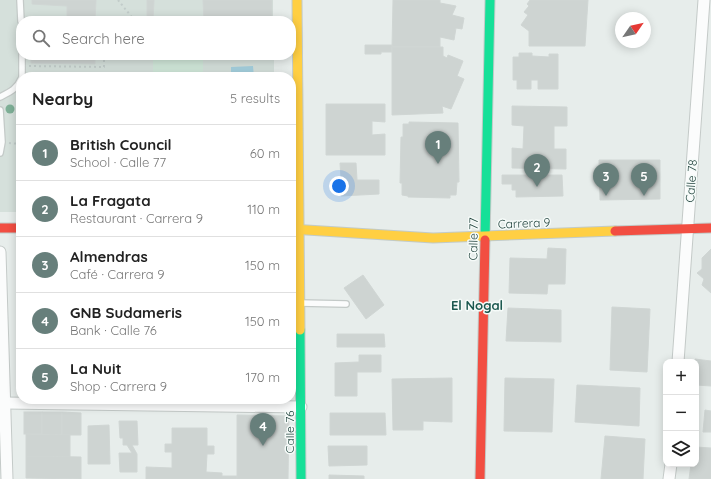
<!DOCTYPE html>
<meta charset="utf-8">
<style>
body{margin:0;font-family:Quicksand,sans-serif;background:#f2f2f2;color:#222}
.controls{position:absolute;right:12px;bottom:12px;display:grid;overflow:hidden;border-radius:8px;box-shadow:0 2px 10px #0003}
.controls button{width:36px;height:36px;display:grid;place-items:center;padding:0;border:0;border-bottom:1px solid #e0e0e0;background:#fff;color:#222;font:20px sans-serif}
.compass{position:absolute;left:615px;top:12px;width:36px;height:36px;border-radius:50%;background:#fff;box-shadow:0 2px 10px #0003;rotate:56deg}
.you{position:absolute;left:339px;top:186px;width:14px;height:14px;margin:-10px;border:3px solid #fff;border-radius:50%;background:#1a73e8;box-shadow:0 0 0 6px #1a73e833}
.badge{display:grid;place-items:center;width:26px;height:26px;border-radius:50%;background:#677f7b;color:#fff;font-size:13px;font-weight:700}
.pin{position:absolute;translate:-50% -33px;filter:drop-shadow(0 1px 2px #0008)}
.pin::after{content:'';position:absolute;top:21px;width:14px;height:12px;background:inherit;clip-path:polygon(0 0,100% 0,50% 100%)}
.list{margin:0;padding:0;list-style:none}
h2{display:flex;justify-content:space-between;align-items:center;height:52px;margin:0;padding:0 16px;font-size:17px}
h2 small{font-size:13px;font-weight:400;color:#767676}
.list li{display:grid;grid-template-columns:26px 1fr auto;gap:12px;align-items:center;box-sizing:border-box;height:56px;padding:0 16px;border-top:1px solid #e0e0e0}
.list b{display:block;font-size:15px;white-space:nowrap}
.list p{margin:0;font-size:13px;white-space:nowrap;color:#767676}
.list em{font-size:13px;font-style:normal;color:#767676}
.icon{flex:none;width:22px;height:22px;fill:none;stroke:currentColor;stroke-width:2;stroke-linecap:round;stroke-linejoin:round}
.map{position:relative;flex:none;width:711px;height:479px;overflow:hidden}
.search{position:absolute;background:#fff;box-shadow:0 2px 10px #0003;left:16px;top:16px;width:280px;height:44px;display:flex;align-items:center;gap:10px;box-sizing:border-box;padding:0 14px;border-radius:16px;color:#767676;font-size:15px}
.panel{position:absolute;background:#fff;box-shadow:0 2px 10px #0003;left:16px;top:72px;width:280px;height:332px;border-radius:16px}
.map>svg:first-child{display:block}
.built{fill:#d5e0db}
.green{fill:#d0e7d9}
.water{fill:#a5d0de}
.building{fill:#ced4d2;stroke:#d0d6d4}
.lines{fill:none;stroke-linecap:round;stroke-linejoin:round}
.lane-casing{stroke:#c4cac8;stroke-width:8}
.street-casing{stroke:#c4cac8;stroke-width:13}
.fast-casing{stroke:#c2cbc8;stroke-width:11}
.slow-casing{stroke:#c2cbc8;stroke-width:11}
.jam-casing{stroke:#c2cbc8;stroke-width:11}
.path{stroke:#c2ccca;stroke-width:2;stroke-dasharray:2 3;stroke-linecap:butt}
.lane{stroke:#fbfcfc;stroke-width:5.5}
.street{stroke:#fbfcfc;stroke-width:11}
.fast{stroke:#16e098;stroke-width:9}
.slow{stroke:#ffcf43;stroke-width:9}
.jam{stroke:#f24e42;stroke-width:9}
.tree{fill:#7eb097}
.labels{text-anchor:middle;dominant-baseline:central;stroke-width:3;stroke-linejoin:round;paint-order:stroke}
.street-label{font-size:12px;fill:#22443e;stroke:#f6fbf9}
.neighbourhood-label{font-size:13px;font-weight:bold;fill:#1b584f;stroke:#f6fbf9}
</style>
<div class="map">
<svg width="711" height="479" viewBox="0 0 711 479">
<rect width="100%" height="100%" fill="#e7edeb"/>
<polygon class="built" points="0,0 273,0 273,21 21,21 21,55 274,55 274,77 21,77 21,212 0,212"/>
<g class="green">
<rect x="153" y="55" width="50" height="22"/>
<rect x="18" y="273" width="3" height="60"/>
</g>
<polygon class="water" points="253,66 254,77 231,77 231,67"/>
<g class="building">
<polygon points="32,0 96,0 95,21 67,21 67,6 32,4"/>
<polygon points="147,0 154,0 153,21 147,21"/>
<polygon points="203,0 272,0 272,21 204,21"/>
<polygon points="393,0 440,0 440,3 456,6 452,15 464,18 462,29 456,28 454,40 440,37 440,47 392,47"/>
<polygon points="530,0 588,0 585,46 529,46 529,31 521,25 528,15 524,12 529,6 527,4"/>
<polygon points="365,45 392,45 392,52 381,52 381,54 365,54"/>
<polygon points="392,47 443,47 443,56 447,58 448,55 463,61 457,76 464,79 451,109 442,106 443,113 392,115"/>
<polygon points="519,53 532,53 532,56 549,57 549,54 558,54 558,89 538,89 538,80 531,80 531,89 517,89 517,80 513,80 513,57 519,57"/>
<polygon points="31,55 95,55 95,64 31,63"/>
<polygon points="326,104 385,104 385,122 372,121 372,135 385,134 385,155 326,155"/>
<polygon points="512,106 567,107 567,126 554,126 554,149 566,149 566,169 512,168 512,148 523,149 524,126 512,125"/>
<polygon points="409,122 458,123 459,182 457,182 456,195 450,195 450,198 408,197 408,196 402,195 402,183 400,183 401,137 403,137 403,124 409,124"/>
<polygon points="599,160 660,160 660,199 600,200"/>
<polygon points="340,163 356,163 357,180 379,180 379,194 341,196 341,184 344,184 343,177 341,178"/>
<polygon points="502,175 562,175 563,196 516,197 516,190 512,190 512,184 502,184"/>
<polygon points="548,248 566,249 565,284 548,284 547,294 509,293 510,258 547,259"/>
<polygon points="711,249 711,293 702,285 704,279 697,273 702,269 702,258"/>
<polygon points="363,275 384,305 366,319 344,288"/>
<polygon points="612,307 650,309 647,372 610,370"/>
<polygon points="508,308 561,310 561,342 506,341"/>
<polygon points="337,334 384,334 385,347 337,347"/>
<polygon points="359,355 381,355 381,372 357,372 357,396 335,396 335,363 359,362"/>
<polygon points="695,359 711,361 711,386 696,385"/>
<polygon points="452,378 452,422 423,421 423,430 393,430 392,379"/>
<polygon points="505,378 554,379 552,432 504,431"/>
<polygon points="577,385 640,388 639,426 575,422"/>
<polygon points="705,410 711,411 711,432 703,432"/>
<rect x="24" y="412" width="18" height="22"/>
<polygon points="42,412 62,412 62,435 42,434"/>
<polygon points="62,412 81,413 81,435 62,435"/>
<polygon points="330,413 385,413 386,435 330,435"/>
<polygon points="237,415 289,416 288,479 237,479"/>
<polygon points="119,421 137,421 138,445 132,445 137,454 137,472 120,472 119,453 132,453 127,445 123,445 123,438 120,438"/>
<polygon points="109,425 110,464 88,464 88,426"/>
<polygon points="172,428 207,428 207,446 214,446 214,454 207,454 206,472 222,473 222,476 237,476 237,479 146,479 146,467 172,468 172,452 165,452 165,444 172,444"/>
<polygon points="26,434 70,435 70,457 26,456"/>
<polygon points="605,436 645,439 643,479 601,479"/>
<polygon points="328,446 367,446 367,465 329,466"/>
<polygon points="696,447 711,448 711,479 689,479 691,464 696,464"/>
<polygon points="26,456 81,457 81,479 26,478"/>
<polygon points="329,475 364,476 364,479 329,479"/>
</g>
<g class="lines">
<defs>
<g id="lane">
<polyline points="20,0 21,21"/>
<polyline points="22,55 22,77"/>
<path d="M 0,97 C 10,92 17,89 21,79"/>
<polyline points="0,110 2,142 0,153"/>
<polyline points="300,303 346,304"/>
</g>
<g id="street">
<polyline points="0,252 7,479"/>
<polyline points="678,362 704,0"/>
<polyline points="5,403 301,407"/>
<polyline points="669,479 671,464"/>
</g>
<g id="fast">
<polyline points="485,240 490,0"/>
<polyline points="300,330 301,479"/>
</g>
<g id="slow">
<polyline points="297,0 300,330"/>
<polyline points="291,229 433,238 615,231"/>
</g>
<g id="jam">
<polyline points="0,228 21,228"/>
<polyline points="615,231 711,228"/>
<polyline points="480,479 485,240"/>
</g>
</defs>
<use href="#lane" class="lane-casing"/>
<use href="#street" class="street-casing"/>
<use href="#fast" class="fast-casing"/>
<use href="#slow" class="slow-casing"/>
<use href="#jam" class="jam-casing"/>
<g class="path">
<polyline points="118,0 135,21"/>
<polyline points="29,66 104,67 104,55"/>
<polyline points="9,143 21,144"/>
</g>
<use href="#lane" class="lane"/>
<use href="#street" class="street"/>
<use href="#fast" class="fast"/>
<use href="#slow" class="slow"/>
<use href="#jam" class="jam"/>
</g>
<circle class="tree" cx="10" cy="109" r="4.5"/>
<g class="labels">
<g class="street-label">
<text transform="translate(691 181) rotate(-86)">Calle 78</text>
<text transform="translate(524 223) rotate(-2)">Carrera 9</text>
<text transform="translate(473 239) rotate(-89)">Calle 77</text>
<text transform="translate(289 432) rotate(-90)">Calle 76</text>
</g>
<g class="neighbourhood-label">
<text x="477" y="305">El Nogal</text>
</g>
</g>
</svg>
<div class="controls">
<button>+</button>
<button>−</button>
<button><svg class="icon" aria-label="layers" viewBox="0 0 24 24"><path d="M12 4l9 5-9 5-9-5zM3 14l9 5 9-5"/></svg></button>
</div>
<svg class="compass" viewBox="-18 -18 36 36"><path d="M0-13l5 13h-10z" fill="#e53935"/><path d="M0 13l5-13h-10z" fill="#767676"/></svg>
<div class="you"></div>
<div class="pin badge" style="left:438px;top:164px">1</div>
<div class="pin badge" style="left:537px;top:187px">2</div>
<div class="pin badge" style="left:606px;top:196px">3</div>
<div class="pin badge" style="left:263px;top:446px">4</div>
<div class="pin badge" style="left:644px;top:196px">5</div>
<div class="search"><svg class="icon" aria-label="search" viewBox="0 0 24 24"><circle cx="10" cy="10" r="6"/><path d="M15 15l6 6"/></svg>Search here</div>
<section class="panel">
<h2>Nearby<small>5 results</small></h2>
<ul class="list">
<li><span class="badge">1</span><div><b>British Council</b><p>School · Calle 77</p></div><em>60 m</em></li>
<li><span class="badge">2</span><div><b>La Fragata</b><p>Restaurant · Carrera 9</p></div><em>110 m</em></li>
<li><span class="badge">3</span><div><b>Almendras</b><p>Café · Carrera 9</p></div><em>150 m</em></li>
<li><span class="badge">4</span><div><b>GNB Sudameris</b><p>Bank · Calle 76</p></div><em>150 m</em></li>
<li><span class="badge">5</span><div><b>La Nuit</b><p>Shop · Carrera 9</p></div><em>170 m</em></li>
</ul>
</section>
</div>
